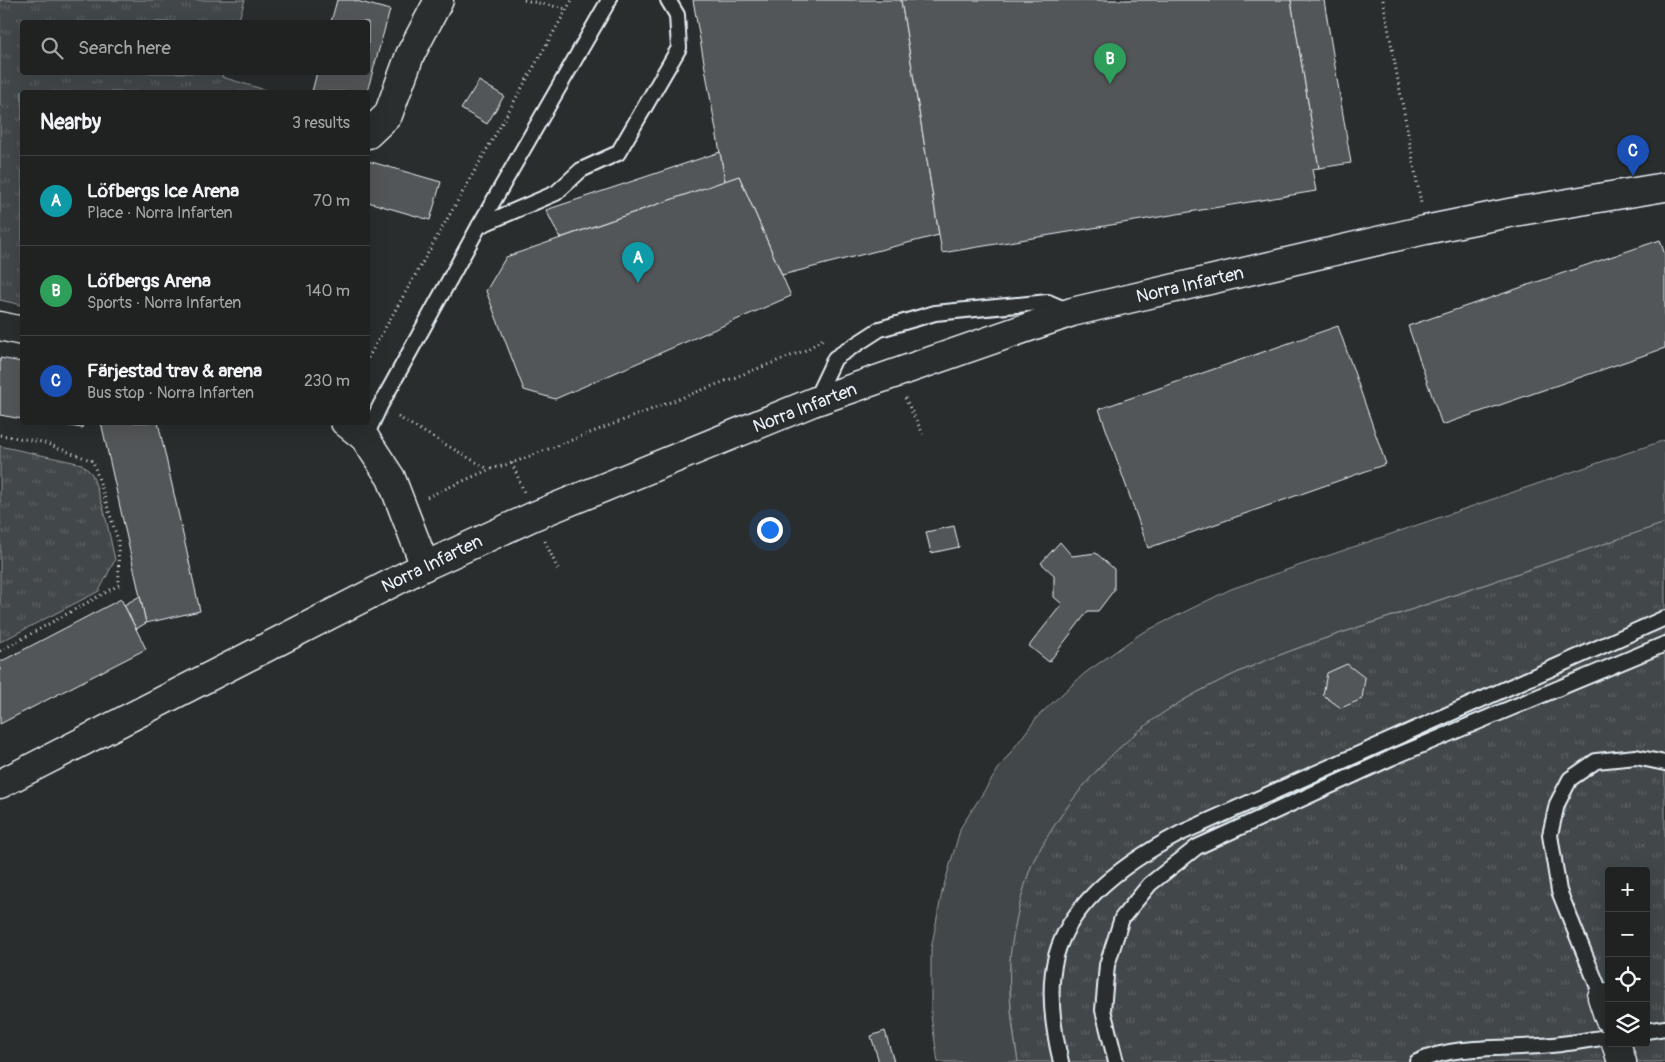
<!DOCTYPE html>
<meta charset="utf-8">
<style>
body{margin:0;font-family:Pangolin,sans-serif;background:#2d2f2f;color:#f1f3f6}
.controls{position:absolute;right:15px;bottom:15px;display:grid;overflow:hidden;border-radius:5px;box-shadow:0 5px 20px #0002}
.controls button{width:45px;height:45px;display:grid;place-items:center;padding:0;border:0;border-bottom:1px solid #3d3f40;background:#202222;color:#f1f3f6;font:25px sans-serif}
.you{position:absolute;left:769px;top:529px;width:18px;height:18px;margin:-12px;border:4px solid #fff;border-radius:50%;background:#1a73e8;box-shadow:0 0 0 8px #1a73e833}
.badge{display:grid;place-items:center;width:32px;height:32px;border-radius:50%;background:#ffd166;color:#fff;font-size:16px;font-weight:700}
.pin{position:absolute;translate:-50% -41px;filter:drop-shadow(0 1px 2px #0008)}
.pin::after{content:'';position:absolute;top:26px;width:18px;height:15px;background:inherit;clip-path:polygon(0 0,100% 0,50% 100%)}
.list{margin:0;padding:0;list-style:none}
h2{display:flex;justify-content:space-between;align-items:center;height:65px;margin:0;padding:0 20px;font-size:21px}
h2 small{font-size:16px;font-weight:400;color:#a2a4a5}
.list li{display:grid;grid-template-columns:32px 1fr auto;gap:15px;align-items:center;box-sizing:border-box;height:90px;padding:0 20px;border-top:1px solid #3d3f40}
.list b{display:block;font-size:19px;white-space:nowrap}
.list p{margin:0;font-size:16px;white-space:nowrap;color:#a2a4a5}
.list em{font-size:16px;font-style:normal;color:#a2a4a5}
.icon{flex:none;width:28px;height:28px;fill:none;stroke:currentColor;stroke-width:2;stroke-linecap:round;stroke-linejoin:round}
.map{position:relative;flex:none;width:1665px;height:1062px;overflow:hidden}
.search{position:absolute;background:#202222;box-shadow:0 5px 20px #0002;left:20px;top:20px;width:350px;height:55px;display:flex;align-items:center;gap:12px;box-sizing:border-box;padding:0 18px;border-radius:5px;color:#a2a4a5;font-size:19px}
.panel{position:absolute;background:#202222;box-shadow:0 5px 20px #0002;left:20px;top:90px;width:350px;height:335px;border-radius:5px}
.map>svg:first-child{display:block}
.grass{fill:url(#grass-tufts);stroke:#959ca0;fill-rule:evenodd}
.garden{fill:#424648;stroke:#959ca0}
.building{fill:#535759;stroke:#e8f1f8}
.lines{fill:none;stroke-linecap:round;stroke-linejoin:round}
.lane-casing{stroke:#e8f1f8;stroke-width:18}
.street-casing{stroke:#e8f1f8;stroke-width:31}
.secondary-casing{stroke:#e8f1f8;stroke-width:31}
.path{stroke:#e8f1f8;stroke-width:3;stroke-dasharray:1 4;stroke-linecap:butt}
.lane{stroke:#2a2d2e;stroke-width:14}
.street{stroke:#2a2d2e;stroke-width:28}
.secondary{stroke:#2a2d2e;stroke-width:28}
.labels{text-anchor:middle;dominant-baseline:central;stroke-width:4;stroke-linejoin:round;paint-order:stroke}
.street-label{font-size:18px;fill:#e8f1f8;stroke:#2a2d2e}
</style>
<div class="map">
<svg width="1665" height="1062" viewBox="0 0 1665 1062">
<defs>
<pattern id="grass-tufts" width="24" height="20" patternUnits="userSpaceOnUse" patternTransform="scale(1.25)"><rect width="24" height="20" fill="#424648"/><path d="M3 7l-1-3M5 7V3M7 7l1-3M15 17l-1-3M17 17v-4M19 17l1-3" fill="none" stroke="#5d6163"/></pattern>
</defs>
<rect width="100%" height="100%" fill="#2a2d2e"/>
<filter id="ink" filterUnits="userSpaceOnUse"><feTurbulence type="fractalNoise" baseFrequency=".02" numOctaves="2"/><feDisplacementMap in="SourceGraphic" scale="10" xChannelSelector="R" yChannelSelector="G"/><feConvolveMatrix kernelMatrix="1 2 1 2 8 2 1 2 1" color-interpolation-filters="sRGB"/></filter>
<g filter="url(#ink)">
<g class="grass">
<polygon points="0,0 245,0 238,22 22,22 22,72 223,73 222,77 272,92 22,92 22,305 0,300"/>
<polygon points="0,446 82,464 92,474 104,510 115,560 99,591 0,642"/>
<path d="M 1665,523 L 1665,1062 L 1018,1062 C 1013,1028 1008,993 1010,959 C 1011,938 1025,875 1035,858 C 1069,795 1120,737 1182,701 C 1249,662 1323,639 1396,615 C 1486,584 1575,554 1665,523 ZM 1609,871 L 1646,871 L 1646,1043 L 1609,1043 Z"/>
</g>
<path class="garden" d="M 1665,440 L 1665,523 C 1577,553 1489,583 1401,613 C 1326,638 1250,661 1182,701 C 1120,737 1069,795 1035,858 C 1025,875 1011,938 1010,959 C 1008,993 1012,1028 1018,1062 L 938,1062 L 931,1016 L 931,949 L 942,892 L 961,827 L 999,768 L 1038,716 L 1085,673 L 1140,634 L 1231,589 Z"/>
<g class="building">
<polygon points="337,0 353,0 390,10 367,92 312,92 317,72 368,72 368,22 331,22"/>
<polygon points="693,0 901,0 939,235 782,275 739,176 725,181"/>
<polygon points="901,0 1291,0 1319,168 1312,169 1316,191 942,253"/>
<polygon points="1291,0 1324,0 1351,163 1319,168"/>
<polygon points="479,81 504,96 487,124 461,109"/>
<polygon points="720,152 725,181 560,238 546,210"/>
<polygon points="368,161 441,182 430,220 368,202"/>
<polygon points="739,176 791,296 555,399 524,390 486,291 506,257"/>
<polygon points="1660,240 1665,255 1665,348 1442,425 1408,326"/>
<polygon points="1338,326 1386,464 1148,548 1099,409"/>
<polygon points="0,358 22,362 22,419 0,415"/>
<polygon points="46,422 83,422 82,428"/>
<polygon points="101,422 158,422 200,611 146,623"/>
<polygon points="954,526 959,547 931,553 926,532"/>
<polygon points="1060,542 1072,556 1096,553 1114,569 1114,590 1098,611 1088,611 1049,662 1029,646 1062,604 1054,597 1054,575 1041,563"/>
<polygon points="140,596 146,623 136,629 124,605"/>
<polygon points="121,599 146,649 0,724 0,662"/>
<polygon points="1347,664 1365,678 1362,699 1341,708 1323,695 1327,673"/>
<polygon points="885,1031 894,1062 879,1062 871,1036"/>
</g>
<g class="lines">
<defs>
<g id="lane">
<polyline points="479,226 556,193 581,170 618,153 679,48 677,15 668,0"/>
<polyline points="815,400 835,358 880,329 935,313 1048,302 1069,311"/>
<polyline points="365,438 380,406 479,226 609,0"/>
<polyline points="1602,997 1559,891 1550,835 1557,804 1570,779 1596,761 1636,757 1665,763"/>
<polyline points="1646,1031 1665,1028"/>
<path d="M 1061,1062 C 1053,1029 1047,990 1056,956 C 1071,899 1133,858 1181,833 L 1665,618"/>
<polyline points="1116,1062 1103,1010 1107,965 1122,918 1150,884 1197,847 1391,758 1665,644"/>
<path d="M 1417,1062 C 1453,1045 1500,1049 1540,1046 C 1563,1045 1586,1040 1609,1037"/>
</g>
<g id="street">
<polyline points="368,134 388,115 410,55 439,0"/>
<polyline points="0,326 22,331"/>
<polyline points="345,422 365,438 391,478 425,566"/>
<polyline points="1602,997 1609,1018"/>
<polyline points="1616,1043 1622,1062"/>
</g>
<polyline id="secondary" points="0,784 425,566 534,516 813,402 1072,312 1425,230 1514,212 1665,187"/>
</defs>
<use href="#lane" class="lane-casing"/>
<use href="#street" class="street-casing"/>
<use href="#secondary" class="secondary-casing"/>
<g class="path">
<polyline points="524,0 567,9"/>
<polyline points="1383,0 1421,203"/>
<polyline points="368,358 572,0"/>
<polyline points="905,398 923,434"/>
<polyline points="398,417 488,469"/>
<polyline points="0,435 42,442 93,461 118,540 119,585 0,651"/>
<polyline points="512,463 524,492"/>
<polyline points="427,497 488,470 512,463 806,350 823,339"/>
<polyline points="545,541 559,572"/>
</g>
<use href="#lane" class="lane"/>
<use href="#street" class="street"/>
<use href="#secondary" class="secondary"/>
</g>
</g>
<g class="labels">
<g class="street-label">
<text transform="translate(1190 285) rotate(-13)">Norra Infarten</text>
<text transform="translate(805 408) rotate(-21)">Norra Infarten</text>
<text transform="translate(432 564) rotate(-26)">Norra Infarten</text>
</g>
</g>
</svg>
<div class="controls">
<button>+</button>
<button>−</button>
<button><svg class="icon" aria-label="locate" viewBox="0 0 24 24"><circle cx="12" cy="12" r="6"/><path d="M12 2v4M12 18v4M2 12h4M18 12h4"/></svg></button>
<button><svg class="icon" aria-label="layers" viewBox="0 0 24 24"><path d="M12 4l9 5-9 5-9-5zM3 14l9 5 9-5"/></svg></button>
</div>
<div class="you"></div>
<div class="pin badge" style="left:638px;top:283px;background:#0f9aa8">A</div>
<div class="pin badge" style="left:1110px;top:84px;background:#2e9e5b">B</div>
<div class="pin badge" style="left:1633px;top:176px;background:#1a4fb4">C</div>
<div class="search"><svg class="icon" aria-label="search" viewBox="0 0 24 24"><circle cx="10" cy="10" r="6"/><path d="M15 15l6 6"/></svg>Search here</div>
<section class="panel">
<h2>Nearby<small>3 results</small></h2>
<ul class="list">
<li><span class="badge" style="background:#0f9aa8">A</span><div><b>Löfbergs Ice Arena</b><p>Place · Norra Infarten</p></div><em>70 m</em></li>
<li><span class="badge" style="background:#2e9e5b">B</span><div><b>Löfbergs Arena</b><p>Sports · Norra Infarten</p></div><em>140 m</em></li>
<li><span class="badge" style="background:#1a4fb4">C</span><div><b>Färjestad trav &amp; arena</b><p>Bus stop · Norra Infarten</p></div><em>230 m</em></li>
</ul>
</section>
</div>
